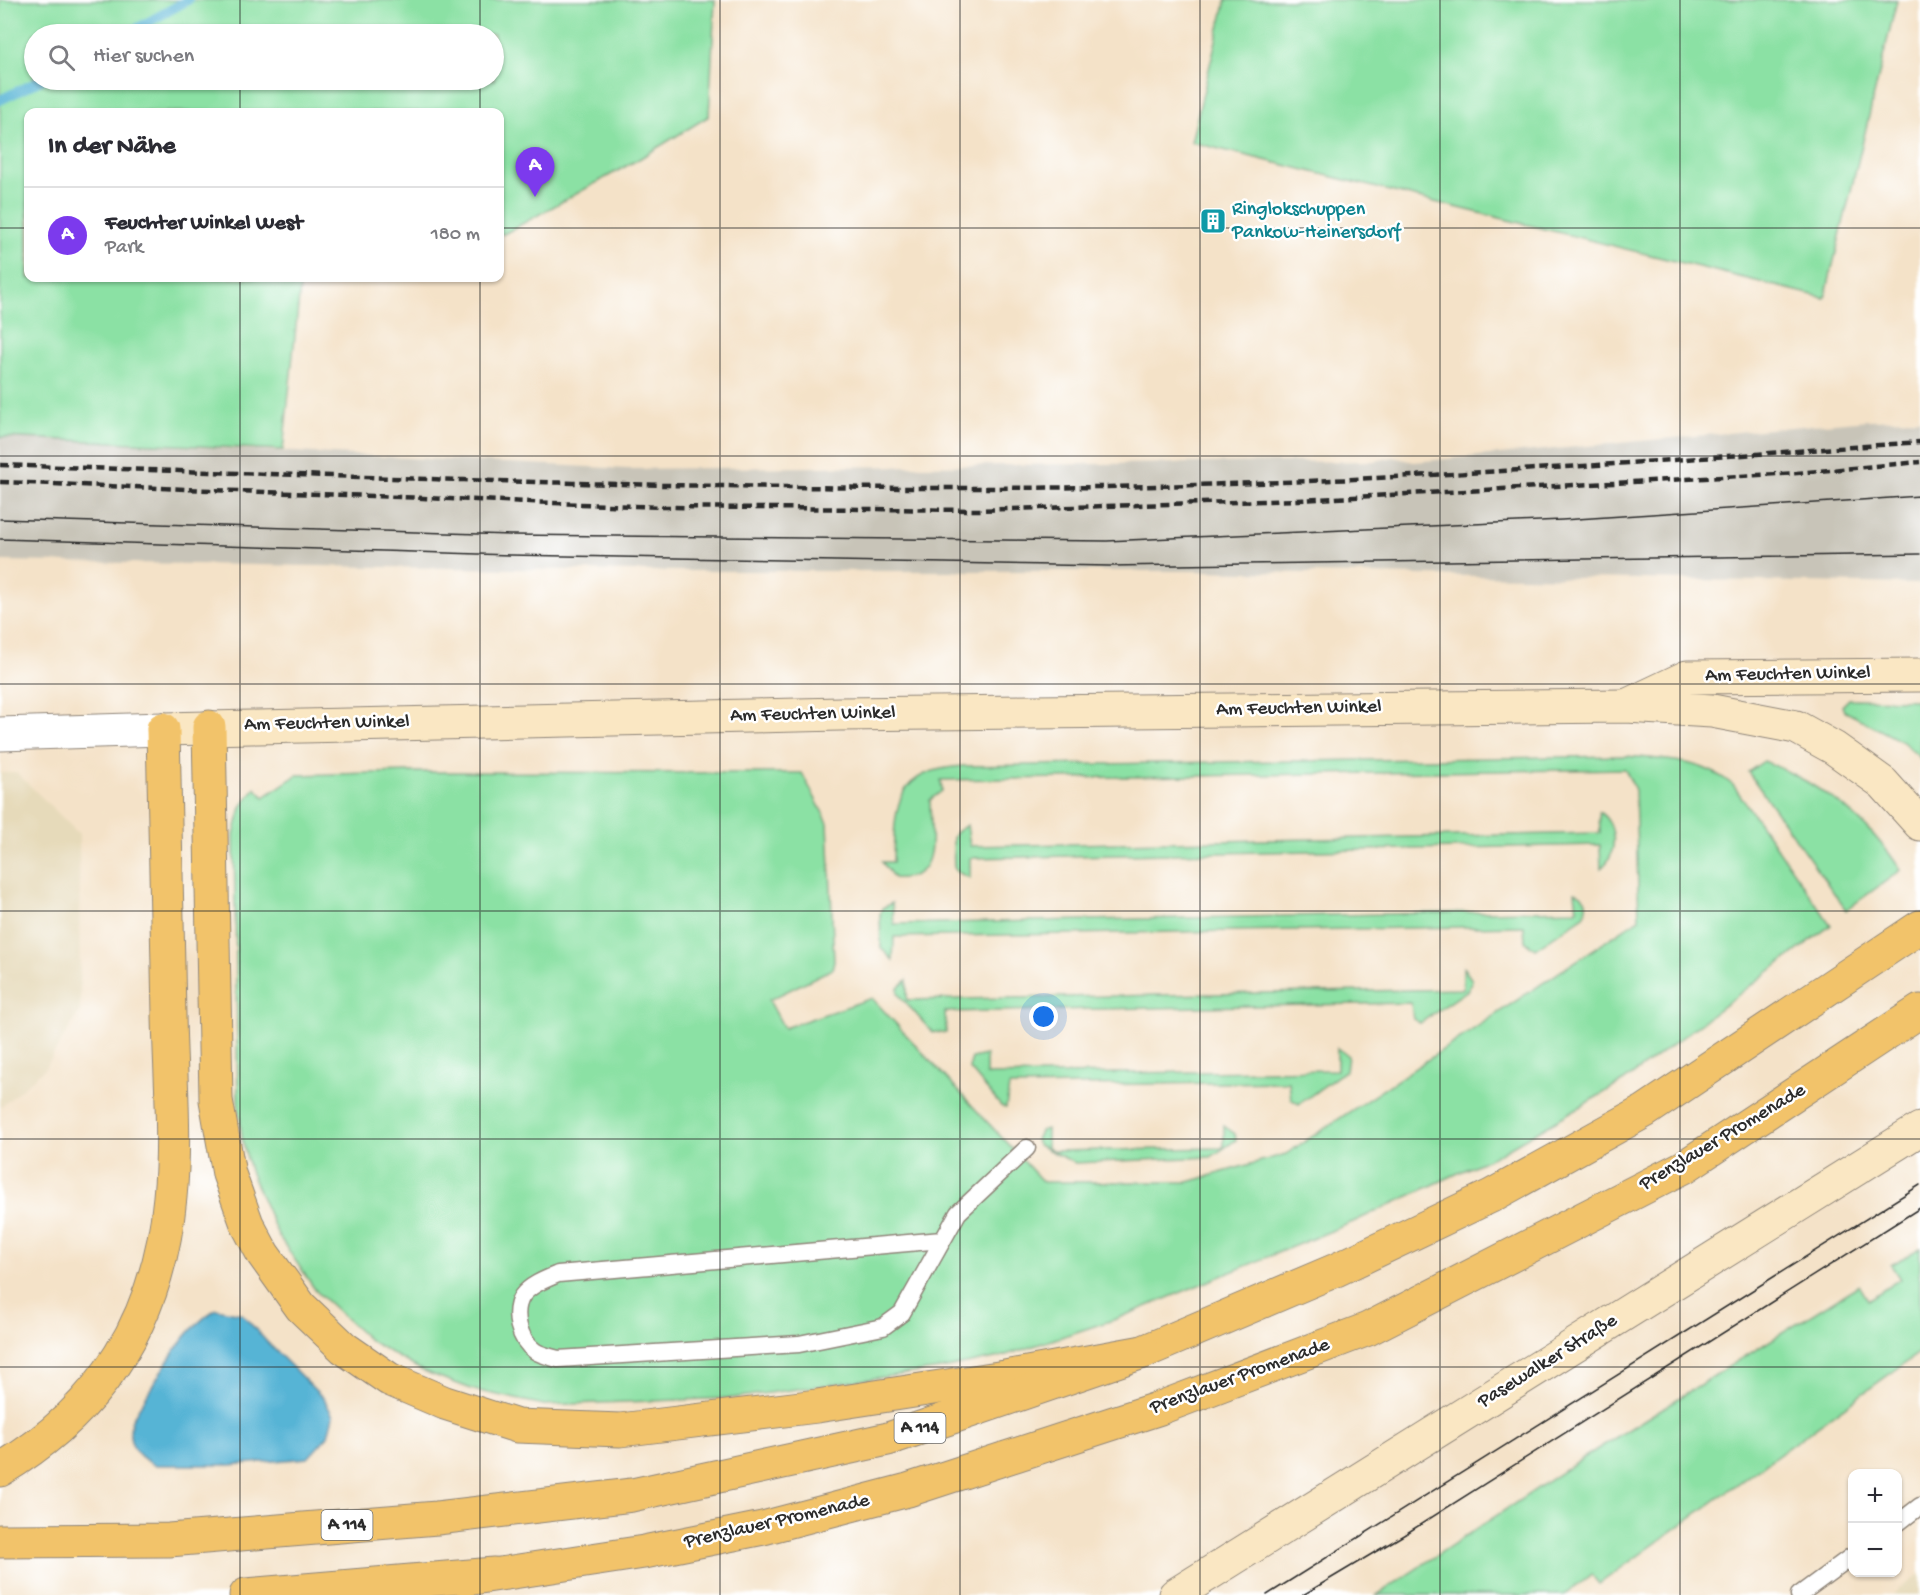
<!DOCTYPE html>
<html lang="de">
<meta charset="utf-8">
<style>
body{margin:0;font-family:"Gochi Hand",sans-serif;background:#f2f2f3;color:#2b2b33}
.controls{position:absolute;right:18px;bottom:18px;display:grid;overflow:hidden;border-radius:12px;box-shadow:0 2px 4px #0004}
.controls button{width:54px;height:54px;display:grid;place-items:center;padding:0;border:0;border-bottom:2px solid #e1e1e2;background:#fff;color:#2b2b33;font:30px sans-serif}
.you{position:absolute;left:1044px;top:1017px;width:21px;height:21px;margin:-15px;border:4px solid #fff;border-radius:50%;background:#1a73e8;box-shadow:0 0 0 9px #1a73e833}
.badge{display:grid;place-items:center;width:39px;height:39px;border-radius:50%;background:#7c3aed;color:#fff;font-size:20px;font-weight:700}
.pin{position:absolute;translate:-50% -50px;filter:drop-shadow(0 2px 3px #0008)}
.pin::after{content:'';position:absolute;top:32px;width:21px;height:18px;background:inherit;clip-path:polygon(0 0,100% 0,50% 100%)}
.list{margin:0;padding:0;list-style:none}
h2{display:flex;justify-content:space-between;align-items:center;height:78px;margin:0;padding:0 24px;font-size:26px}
h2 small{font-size:20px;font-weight:400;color:#7c7c81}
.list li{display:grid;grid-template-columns:39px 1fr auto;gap:18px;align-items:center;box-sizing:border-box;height:96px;padding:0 24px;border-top:2px solid #e1e1e2}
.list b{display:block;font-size:22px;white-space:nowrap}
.list p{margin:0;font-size:20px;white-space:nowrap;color:#7c7c81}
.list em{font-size:20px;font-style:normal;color:#7c7c81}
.icon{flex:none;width:33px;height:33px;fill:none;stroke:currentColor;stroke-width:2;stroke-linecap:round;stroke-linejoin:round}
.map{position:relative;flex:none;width:1920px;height:1595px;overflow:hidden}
.search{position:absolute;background:#fff;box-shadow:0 2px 4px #0004;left:24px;top:24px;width:480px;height:66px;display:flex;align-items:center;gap:15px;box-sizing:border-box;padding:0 21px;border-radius:33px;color:#7c7c81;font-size:22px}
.panel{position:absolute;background:#fff;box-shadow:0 2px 4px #0004;left:24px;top:108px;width:480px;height:174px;border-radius:12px}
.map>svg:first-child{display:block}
.built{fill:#e6daba}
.industrial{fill:#c8c4b8}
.green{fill:#8be1a4;stroke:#5b8668;stroke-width:1.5;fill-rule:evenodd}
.water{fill:#57b4d5;stroke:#417080;stroke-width:1.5}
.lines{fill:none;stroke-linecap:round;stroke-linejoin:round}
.stream{stroke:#57b4d5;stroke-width:10}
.lane-casing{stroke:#90867a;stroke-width:19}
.street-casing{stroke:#90867a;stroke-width:35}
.secondary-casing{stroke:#90867a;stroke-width:35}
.primary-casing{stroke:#90867a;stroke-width:35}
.highway-casing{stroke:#90867a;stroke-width:35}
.lane{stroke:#fff;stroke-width:16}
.street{stroke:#fff;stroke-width:33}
.secondary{stroke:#fae7c3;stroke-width:33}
.primary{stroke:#f2c36a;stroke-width:33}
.highway{stroke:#f2c36a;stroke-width:33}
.tram{stroke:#2b2b2b;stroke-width:1.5}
.rail{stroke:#2b2b2b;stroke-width:4.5;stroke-dasharray:9 4.5;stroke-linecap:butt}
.grid{fill:none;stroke:#2b2b2b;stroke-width:1.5;stroke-opacity:0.55}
.labels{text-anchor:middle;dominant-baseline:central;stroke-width:5;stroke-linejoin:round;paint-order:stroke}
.shield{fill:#fff;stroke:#6b6b6b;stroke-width:1.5}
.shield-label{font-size:18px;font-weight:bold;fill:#2b2b2b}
.culture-label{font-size:20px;fill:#0d838f;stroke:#fff;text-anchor:start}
.street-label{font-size:20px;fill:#2b2b2b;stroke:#fff}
</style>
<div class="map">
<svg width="1920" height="1595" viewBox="0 0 1920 1595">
<rect width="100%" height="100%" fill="#fff"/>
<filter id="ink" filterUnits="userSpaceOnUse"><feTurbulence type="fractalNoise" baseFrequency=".0167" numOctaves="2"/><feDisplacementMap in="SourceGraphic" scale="12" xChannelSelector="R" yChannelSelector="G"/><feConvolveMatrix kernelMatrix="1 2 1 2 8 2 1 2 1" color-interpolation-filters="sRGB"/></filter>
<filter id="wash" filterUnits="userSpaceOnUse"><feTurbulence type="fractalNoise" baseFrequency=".008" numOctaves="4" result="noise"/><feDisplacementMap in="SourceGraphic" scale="24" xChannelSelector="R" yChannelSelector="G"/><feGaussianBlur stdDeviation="1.35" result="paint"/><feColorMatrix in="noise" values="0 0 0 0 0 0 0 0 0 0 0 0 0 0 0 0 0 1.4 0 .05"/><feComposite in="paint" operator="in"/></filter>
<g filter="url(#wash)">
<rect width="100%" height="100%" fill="#f4e2c8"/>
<g class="built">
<polygon points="0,773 17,773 79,834 80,1011 45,1068 0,1108"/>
<polygon points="1920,1574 1920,1595 1891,1595"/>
</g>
<polygon class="industrial" points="1920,419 1920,584 1192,571 632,571 0,561 0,437 627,469 1376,461 1393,457 1414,462 1867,420"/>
<g class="green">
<path d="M 0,0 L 715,0 L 709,116 L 639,159 L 504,234 L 500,234 L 500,112 L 28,112 L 28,278 L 301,278 L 283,450 L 0,437 ZM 34,34 L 494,34 L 494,80 L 34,80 Z"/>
<polygon points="1226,0 1897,0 1825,298 1191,142"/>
<polygon points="1849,699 1920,700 1920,758 1903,742 1844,711 1842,706"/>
<path d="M 1626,756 C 1665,760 1702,759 1733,785 L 1831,925 L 1624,1081 L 1495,1156 L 1353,1222 L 1116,1319 L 1000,1357 L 941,1369 L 733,1398 L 544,1405 L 474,1390 L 423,1371 L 396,1356 L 369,1340 L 316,1291 L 278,1235 L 250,1171 L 242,1138 L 238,1102 L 234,835 L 241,807 L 255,788 L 264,797 L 297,775 L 410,772 L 802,773 L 828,823 L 834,961 L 832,969 L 769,1000 L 784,1028 L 872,998 L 1043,1182 L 1188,1182 L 1286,1154 L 1639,919 L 1635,790 L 1625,769 L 941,780 L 942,791 L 930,800 C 930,833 942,882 894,878 L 882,862 L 893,862 C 895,804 894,771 963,766 Z"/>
<path d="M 1764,761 C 1821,784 1867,818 1901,870 L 1846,910 L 1748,772 Z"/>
<path d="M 1599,812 C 1618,824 1618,855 1601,868 L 1600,845 L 970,858 L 970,878 L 957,872 L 954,867 L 953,838 L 956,832 L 967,825 L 970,846 L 1600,833 Z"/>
<path d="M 1575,892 C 1588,896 1588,905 1584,916 L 1535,949 L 1525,941 L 1524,926 L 894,937 L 893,960 L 881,948 L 880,914 L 882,908 L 892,903 L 894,924 L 1577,910 Z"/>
<polygon points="1463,967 1472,980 1468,990 1420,1023 1413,1019 1411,1003 945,1012 946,1033 932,1032 898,994 898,988 907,980 907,1000 1463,989"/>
<polygon points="1337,1048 1348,1056 1346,1070 1299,1104 1291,1099 1289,1082 1009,1086 1006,1108 1001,1106 969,1068 972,1058 986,1055 986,1075 1337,1070"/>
<polygon points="1224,1126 1235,1134 1236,1140 1211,1157 1075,1163 1038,1145 1036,1140 1040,1131 1047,1129 1047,1148 1053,1151 1221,1148 1224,1146"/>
<polygon points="1920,1248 1920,1352 1599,1584 1592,1575 1564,1595 1377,1595 1580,1460 1859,1285 1868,1300 1900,1279 1891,1265"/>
</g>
<path class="water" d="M 216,1309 L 242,1314 L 267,1342 L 324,1399 L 333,1416 L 328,1436 L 308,1458 L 230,1465 L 154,1465 C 133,1454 126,1441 132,1419 C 158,1380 177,1334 216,1309 Z"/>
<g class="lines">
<g class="stream">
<polyline points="127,34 188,0"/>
<polyline points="0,100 41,80"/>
</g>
</g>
</g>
<g filter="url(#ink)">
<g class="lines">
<defs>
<g id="lane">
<path d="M 942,1240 L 558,1274 C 546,1279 530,1285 522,1296 C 512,1313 519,1340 535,1351 C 541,1355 551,1357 558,1359 L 799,1344 L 883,1327 L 902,1313 L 958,1213 L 1027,1148"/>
<polyline points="1898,1523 1920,1506"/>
<polyline points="1799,1595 1852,1556"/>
</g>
<polyline id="street" points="0,734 163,729"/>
<g id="secondary">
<polyline points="1628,705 1687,677 1920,675"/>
<polyline points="163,729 840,714 1626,706 1712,711 1796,727 1834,748 1883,783 1920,824"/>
<polyline points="1175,1595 1920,1129"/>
</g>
<g id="primary">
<polyline points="209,727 216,1100 229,1174 247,1224 263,1254 301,1307 344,1348 389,1379 445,1403 517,1426 620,1430 817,1406 1005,1377 1143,1352 1336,1270 1491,1196 1645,1111 1920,927"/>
<polyline points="467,1579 644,1552 763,1528 908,1490 1160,1408 1368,1329 1684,1167 1920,1011"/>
</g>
<g id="highway">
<path d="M 0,1470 C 104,1408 159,1317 170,1197 C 176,1137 170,1075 169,1015 C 167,920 165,824 163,729"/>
<polyline points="0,1541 169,1540 437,1518 632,1495 888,1439 1143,1352"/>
<polyline points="246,1595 494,1574"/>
</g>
</defs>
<use href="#lane" class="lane-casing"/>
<use href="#street" class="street-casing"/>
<use href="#secondary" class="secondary-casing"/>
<use href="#primary" class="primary-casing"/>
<use href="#highway" class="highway-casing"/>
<use href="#lane" class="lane"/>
<use href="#street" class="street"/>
<use href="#secondary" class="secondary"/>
<use href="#primary" class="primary"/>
<use href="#highway" class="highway"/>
<g class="tram">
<polyline points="0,519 511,535 1107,541 1562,520 1920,496"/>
<polyline points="0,539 510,555 1110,566 1920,554"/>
<polyline points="1267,1595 1920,1185"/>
<polyline points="1303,1595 1407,1533 1920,1208"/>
</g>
<g class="rail">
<path d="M 0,465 C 367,477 734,492 1101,487 C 1374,483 1648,462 1920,442"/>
<polyline points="0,482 662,507 977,510 1298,500 1797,473 1920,462"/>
</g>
</g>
</g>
<path class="grid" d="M 240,0 L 240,34M 480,0 L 480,34M 720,0 L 720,1595M 960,0 L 960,1595M 1200,0 L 1200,1595M 1440,0 L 1440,1595M 1680,0 L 1680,1595M 240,80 L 240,112M 480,80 L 480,112M 0,228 L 28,228M 500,228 L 1920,228M 240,278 L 240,1595M 480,278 L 480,1595M 0,456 L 1920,456M 0,684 L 1920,684M 0,911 L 1920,911M 0,1139 L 1920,1139M 0,1367 L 1920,1367"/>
<defs>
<symbol id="building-square" viewBox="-11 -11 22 22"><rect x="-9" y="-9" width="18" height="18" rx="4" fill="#0f9aa8" stroke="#fff"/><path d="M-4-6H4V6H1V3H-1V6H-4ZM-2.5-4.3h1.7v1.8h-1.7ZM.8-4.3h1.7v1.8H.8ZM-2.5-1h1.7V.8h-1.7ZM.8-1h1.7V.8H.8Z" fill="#fff"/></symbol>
</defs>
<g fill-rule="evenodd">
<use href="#building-square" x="1198" y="206" width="30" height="30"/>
</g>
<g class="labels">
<g class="shield">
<rect x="894.5" y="1413" width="51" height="30" rx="4.5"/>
<rect x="321.5" y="1510" width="51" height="30" rx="4.5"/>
</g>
<g class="shield-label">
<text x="920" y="1428">A 114</text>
<text x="347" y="1525">A 114</text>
</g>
<g class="culture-label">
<text x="1232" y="210">Ringlokschuppen<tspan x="1232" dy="23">Pankow-Heinersdorf</tspan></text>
</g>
<g class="street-label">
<text transform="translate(1788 675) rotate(-1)">Am Feuchten Winkel</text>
<text transform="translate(1299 709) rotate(-1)">Am Feuchten Winkel</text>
<text transform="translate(813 715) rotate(-1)">Am Feuchten Winkel</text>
<text transform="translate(327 724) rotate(-1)">Am Feuchten Winkel</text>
<text transform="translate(1723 1138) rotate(-31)">Prenzlauer Promenade</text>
<text transform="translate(1548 1362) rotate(-32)">Pasewalker Straße</text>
<text transform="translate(1240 1377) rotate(-20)">Prenzlauer Promenade</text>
<text transform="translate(777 1522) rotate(-13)">Prenzlauer Promenade</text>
</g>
</g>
</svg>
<div class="controls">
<button>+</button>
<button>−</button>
</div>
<div class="you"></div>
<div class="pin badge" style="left:535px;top:197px">A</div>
<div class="search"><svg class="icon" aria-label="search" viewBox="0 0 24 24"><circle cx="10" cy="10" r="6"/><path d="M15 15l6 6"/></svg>Hier suchen</div>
<section class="panel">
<h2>In der Nähe<small></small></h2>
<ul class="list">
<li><span class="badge">A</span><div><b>Feuchter Winkel West</b><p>Park</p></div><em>180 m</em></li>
</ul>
</section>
</div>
